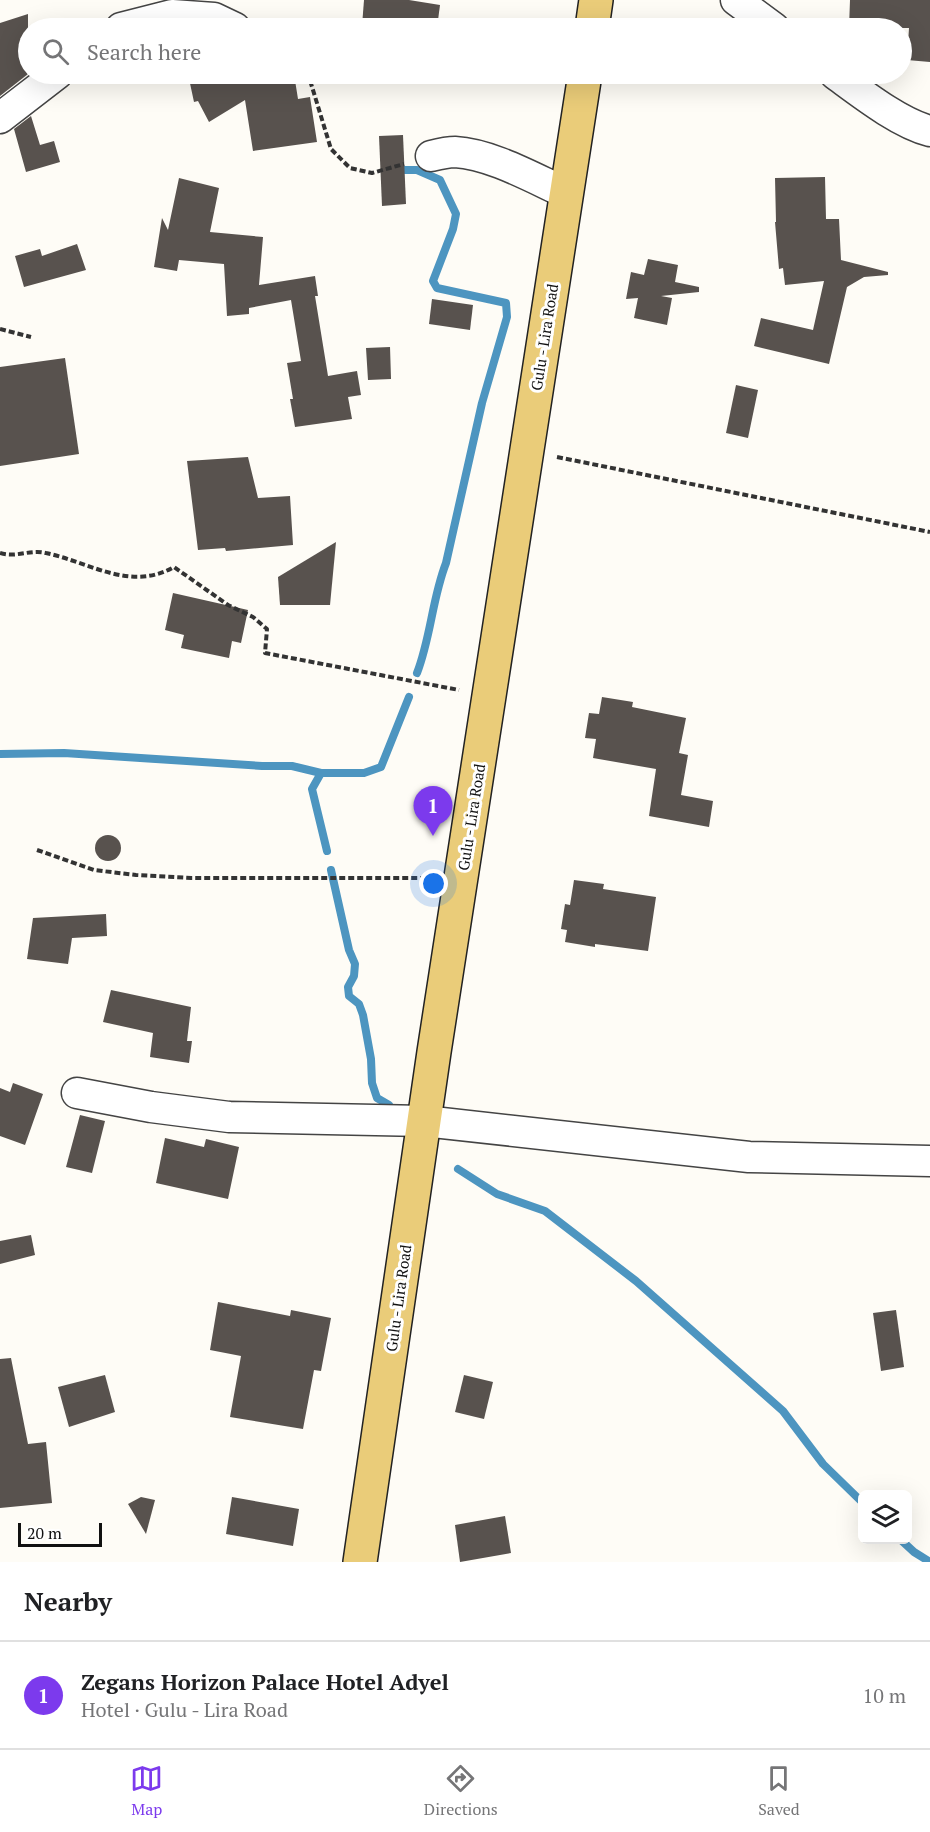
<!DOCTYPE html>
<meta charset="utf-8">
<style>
body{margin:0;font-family:"PT Serif",serif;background:#f2f2f2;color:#202124}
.controls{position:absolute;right:18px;bottom:18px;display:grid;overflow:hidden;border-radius:9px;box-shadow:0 6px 24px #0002}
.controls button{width:54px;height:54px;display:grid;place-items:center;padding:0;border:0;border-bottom:2px solid #e0e0e0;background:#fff;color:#202124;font:30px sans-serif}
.scale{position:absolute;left:18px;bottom:15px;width:84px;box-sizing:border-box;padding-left:6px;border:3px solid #111;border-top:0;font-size:16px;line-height:21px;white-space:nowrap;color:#111;-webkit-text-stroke:4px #fff;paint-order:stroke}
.you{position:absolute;left:434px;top:884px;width:21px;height:21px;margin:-15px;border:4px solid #fff;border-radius:50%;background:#1a73e8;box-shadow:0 0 0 9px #1a73e833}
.badge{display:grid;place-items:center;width:39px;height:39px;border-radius:50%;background:#7c3aed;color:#fff;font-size:20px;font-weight:700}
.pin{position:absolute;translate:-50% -50px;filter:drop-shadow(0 2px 3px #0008)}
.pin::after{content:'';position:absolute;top:32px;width:21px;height:18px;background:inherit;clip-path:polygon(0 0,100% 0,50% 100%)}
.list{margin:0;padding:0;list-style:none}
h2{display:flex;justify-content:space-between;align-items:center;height:78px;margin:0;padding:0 24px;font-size:26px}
h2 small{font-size:20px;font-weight:400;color:#757577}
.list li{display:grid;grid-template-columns:39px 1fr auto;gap:18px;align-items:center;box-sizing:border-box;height:108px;padding:0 24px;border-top:2px solid #e0e0e0}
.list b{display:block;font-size:22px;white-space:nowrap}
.list p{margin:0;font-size:20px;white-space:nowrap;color:#757577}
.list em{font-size:20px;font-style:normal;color:#757577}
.icon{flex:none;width:33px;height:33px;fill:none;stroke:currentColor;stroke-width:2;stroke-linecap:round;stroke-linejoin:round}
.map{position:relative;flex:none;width:930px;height:1562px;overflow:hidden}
.search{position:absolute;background:#fff;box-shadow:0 6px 24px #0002;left:18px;right:18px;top:18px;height:66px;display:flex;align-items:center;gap:15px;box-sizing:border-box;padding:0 21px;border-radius:33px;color:#757577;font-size:22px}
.sheet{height:186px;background:#fff}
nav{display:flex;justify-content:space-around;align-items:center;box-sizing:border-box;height:84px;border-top:2px solid #e0e0e0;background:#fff;font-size:16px;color:#757577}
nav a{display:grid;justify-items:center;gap:3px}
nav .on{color:#7c3aed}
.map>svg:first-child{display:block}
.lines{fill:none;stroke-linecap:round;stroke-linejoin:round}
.stream{stroke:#4d95c0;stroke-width:8}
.building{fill:#58524e}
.street-casing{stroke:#444;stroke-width:33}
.primary-casing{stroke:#222;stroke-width:36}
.path{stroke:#333;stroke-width:4;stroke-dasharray:6 3;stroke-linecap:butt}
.street{stroke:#fff;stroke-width:30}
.primary{stroke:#eacc79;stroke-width:33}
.labels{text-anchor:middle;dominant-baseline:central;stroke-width:6;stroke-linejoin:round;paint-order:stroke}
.street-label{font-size:15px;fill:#111;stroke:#fff}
</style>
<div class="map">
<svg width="930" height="1562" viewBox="0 0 930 1562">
<rect width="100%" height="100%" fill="#fefcf6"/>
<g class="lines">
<g class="stream">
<path d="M 393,170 L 417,170 L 440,180 L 456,214 L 453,229 L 433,281 L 437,288 L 506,303 L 507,317 L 482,403 L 446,563 C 432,599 431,637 417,673"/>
<polyline points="0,754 64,753 262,766 292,766 321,773"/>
<polyline points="327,851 312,789 321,773 364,773 381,767 409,697"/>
<polyline points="331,870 349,950 355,964 354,976 348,987 349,996 359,1004 363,1015 371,1059 372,1083 377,1098 389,1105"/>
<polyline points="458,1169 497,1194 545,1211 636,1281 783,1411 823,1464 862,1502"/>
<polyline points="901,1540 914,1552 930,1562"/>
</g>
</g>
<g class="building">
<polygon points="364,0 409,0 440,5 437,28 362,26"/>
<polygon points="850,0 930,0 930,62 907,60 909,28 849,28"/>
<polygon points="28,14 28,74 0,96 0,23"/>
<polygon points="188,74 242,74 244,81 294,74 298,99 310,97 317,142 253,151 245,100 209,122 198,101 194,102"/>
<polygon points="31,116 40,145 54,141 60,162 26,172 14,129"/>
<polygon points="403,135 406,204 382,206 379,136"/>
<polygon points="825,177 826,219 839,219 841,260 888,272 888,275 864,277 847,287 829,364 754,346 761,318 813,330 824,281 785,285 783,268 779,269 775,222 776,222 775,178"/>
<polygon points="179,178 219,188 210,232 263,237 259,285 315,276 318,296 315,296 328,376 357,371 361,395 348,397 352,419 295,427 290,399 293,399 287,363 301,361 291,300 249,308 249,314 227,316 224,264 179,260 177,271 154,267 162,218 168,230"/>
<polygon points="77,244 86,270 24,287 15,256 40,249 42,256"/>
<polygon points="648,259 678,265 675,282 699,287 699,292 661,296 672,298 667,325 634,318 638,298 626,299 631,272 644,275"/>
<polygon points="432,299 473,305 470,330 429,324"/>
<polygon points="390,347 391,379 368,380 366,348"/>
<polygon points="65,358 79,454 0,466 0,367"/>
<polygon points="736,385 758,390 748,438 726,433"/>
<polygon points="248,457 258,498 290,496 293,545 226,551 225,548 198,550 187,461"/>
<polygon points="336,542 330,605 280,605 278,577"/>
<polygon points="173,593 248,610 241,643 232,641 229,658 181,648 184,635 165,630"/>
<polygon points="602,697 633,702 632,707 686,718 679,753 688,755 681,795 713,801 709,827 649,816 656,769 593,758 596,739 585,738 589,713 599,714"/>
<circle cx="108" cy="848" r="13"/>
<polygon points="574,880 604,884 603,889 656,897 648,951 595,944 595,947 565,942 567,930 561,929 565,904 570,905"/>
<polygon points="106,914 107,936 72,938 68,964 27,959 33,918"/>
<polygon points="111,990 191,1007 187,1041 192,1041 189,1063 150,1057 153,1033 103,1022"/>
<polygon points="13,1083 43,1094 25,1145 0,1136 0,1088 10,1092"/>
<polygon points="80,1115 105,1121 92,1173 66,1167"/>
<polygon points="165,1138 204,1147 206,1139 239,1147 228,1199 156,1183"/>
<polygon points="31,1235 35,1255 0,1264 0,1241"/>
<polygon points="218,1302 290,1316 291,1310 331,1318 321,1371 314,1370 303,1429 230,1417 241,1356 210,1350"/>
<polygon points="896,1310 904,1367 881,1371 873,1313"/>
<polygon points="11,1358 28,1444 46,1442 52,1503 0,1508 0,1359"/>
<polygon points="105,1375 115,1412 69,1427 58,1387"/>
<polygon points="464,1375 493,1382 484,1419 455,1412"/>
<polygon points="141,1497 155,1500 146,1534 128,1504"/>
<polygon points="232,1497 299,1509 293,1546 226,1534"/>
<polygon points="505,1516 511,1553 460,1562 455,1525"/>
</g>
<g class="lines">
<defs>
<g id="street">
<polyline points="736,0 774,28"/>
<polyline points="121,28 172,15 214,18 235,28"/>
<path d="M 835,74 C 861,93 899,123 930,131"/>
<polyline points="0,118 57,74"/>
<path d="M 431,156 C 439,154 447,152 455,152 C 491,154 533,178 566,193"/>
<polyline points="77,1093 151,1107 229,1117 424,1121 749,1157 930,1161"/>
</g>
<g id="primary">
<polyline points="592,28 596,0"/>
<polyline points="360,1562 434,1052 585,74"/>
</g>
</defs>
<use href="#street" class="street-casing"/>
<use href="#primary" class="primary-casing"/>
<g class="path">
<polyline points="305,74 309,77 331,149 350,168 372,173 404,164"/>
<polyline points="0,329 31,337"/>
<polyline points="557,457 930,532"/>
<path d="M 0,553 C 17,558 30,549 46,553 C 89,562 130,592 174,567 L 228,605 L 253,617 L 267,629 L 265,653 L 459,690"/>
<polyline points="37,850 94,870 136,875 191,878 431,878"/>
</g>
<use href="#street" class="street"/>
<use href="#primary" class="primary"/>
</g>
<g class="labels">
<g class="street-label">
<text transform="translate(544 337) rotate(-81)">Gulu - Lira Road</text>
<text transform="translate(471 817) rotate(-81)">Gulu - Lira Road</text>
<text transform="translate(398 1298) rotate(-82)">Gulu - Lira Road</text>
</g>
</g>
</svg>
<div class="controls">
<button><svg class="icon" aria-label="layers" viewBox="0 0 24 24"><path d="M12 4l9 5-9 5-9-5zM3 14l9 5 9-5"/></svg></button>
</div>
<div class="scale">20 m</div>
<div class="you"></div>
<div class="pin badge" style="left:433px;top:836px">1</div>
<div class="search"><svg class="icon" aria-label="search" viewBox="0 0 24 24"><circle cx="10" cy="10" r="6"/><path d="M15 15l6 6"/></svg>Search here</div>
</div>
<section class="sheet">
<h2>Nearby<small></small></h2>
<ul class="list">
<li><span class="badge">1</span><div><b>Zegans Horizon Palace Hotel Adyel</b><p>Hotel · Gulu - Lira Road</p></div><em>10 m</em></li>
</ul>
</section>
<nav>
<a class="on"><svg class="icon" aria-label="map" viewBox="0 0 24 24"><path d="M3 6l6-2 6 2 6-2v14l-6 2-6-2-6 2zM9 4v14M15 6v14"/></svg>Map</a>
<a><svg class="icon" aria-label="directions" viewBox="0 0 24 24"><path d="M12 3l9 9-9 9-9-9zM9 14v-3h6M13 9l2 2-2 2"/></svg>Directions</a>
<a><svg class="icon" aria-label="saved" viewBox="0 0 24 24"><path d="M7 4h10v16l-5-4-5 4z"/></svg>Saved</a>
</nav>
